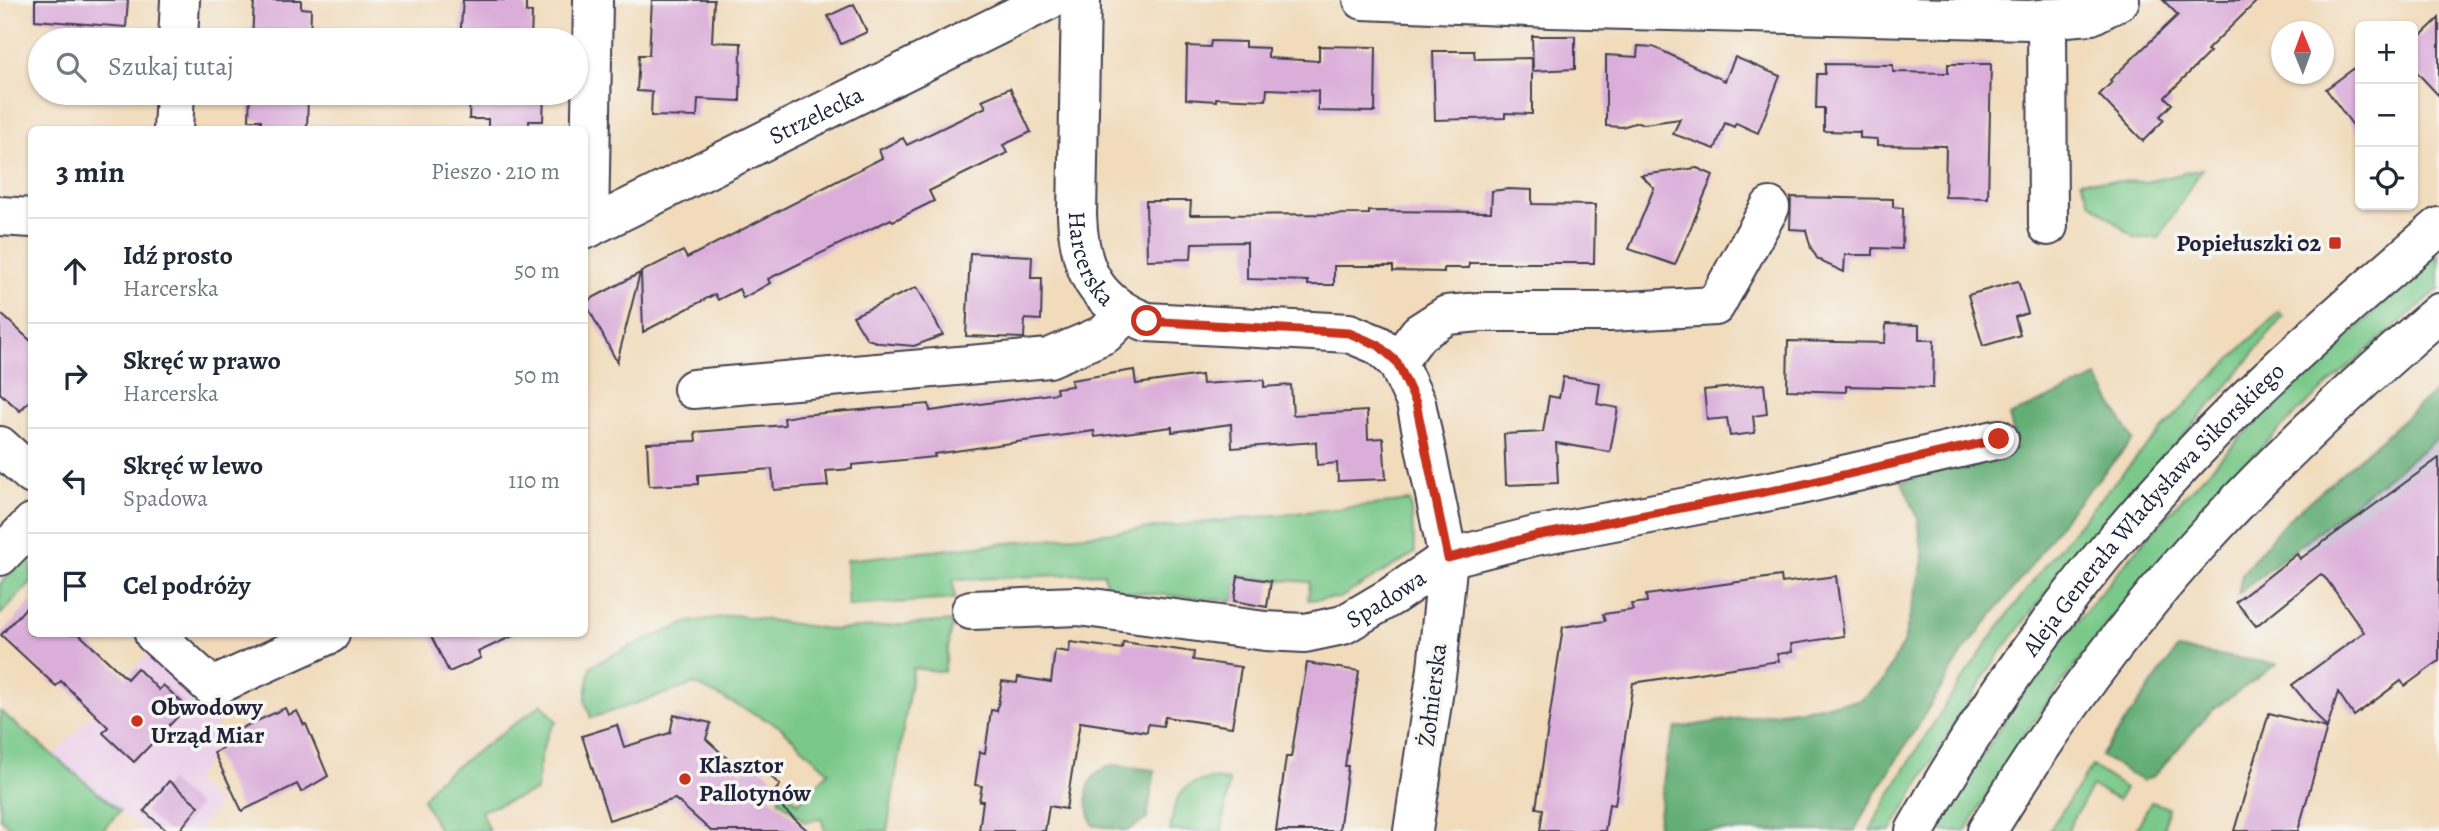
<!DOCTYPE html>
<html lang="pl">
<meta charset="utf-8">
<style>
body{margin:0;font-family:Alegreya,serif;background:#f6f6f7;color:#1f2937}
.controls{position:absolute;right:21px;top:21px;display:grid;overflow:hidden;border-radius:10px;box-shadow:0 2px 5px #0004}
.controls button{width:63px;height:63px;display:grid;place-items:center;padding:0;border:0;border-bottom:2px solid #e0e1e3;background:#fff;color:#1f2937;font:35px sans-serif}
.compass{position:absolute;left:2271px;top:21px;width:63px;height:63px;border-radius:50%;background:#fff;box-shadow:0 2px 5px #0004;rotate:359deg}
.stop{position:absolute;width:21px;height:21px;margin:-16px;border:5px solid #c8321e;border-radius:50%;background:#fff}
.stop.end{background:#c8321e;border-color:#fff;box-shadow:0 2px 7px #0008}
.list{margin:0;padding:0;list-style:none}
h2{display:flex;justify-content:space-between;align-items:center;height:91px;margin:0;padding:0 28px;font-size:30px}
h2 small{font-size:23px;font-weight:400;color:#747a83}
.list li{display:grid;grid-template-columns:46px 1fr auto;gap:21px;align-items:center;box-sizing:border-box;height:105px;padding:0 28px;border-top:2px solid #e0e1e3}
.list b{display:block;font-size:26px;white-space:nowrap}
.list p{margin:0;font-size:23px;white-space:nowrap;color:#747a83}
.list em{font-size:23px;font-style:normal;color:#747a83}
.icon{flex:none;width:38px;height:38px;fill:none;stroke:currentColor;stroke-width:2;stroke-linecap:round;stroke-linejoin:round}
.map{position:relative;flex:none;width:2439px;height:831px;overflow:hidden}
.search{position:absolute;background:#fff;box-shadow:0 2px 5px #0004;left:28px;top:28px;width:560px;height:77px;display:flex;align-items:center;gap:18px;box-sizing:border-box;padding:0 24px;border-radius:38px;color:#747a83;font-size:26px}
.panel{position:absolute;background:#fff;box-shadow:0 2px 5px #0004;left:28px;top:126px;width:560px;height:511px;border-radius:10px}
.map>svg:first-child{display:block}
.built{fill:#ecd1ea}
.industrial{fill:#cbbfd5}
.green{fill:#7ac98a;stroke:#4e7662;stroke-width:2}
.forest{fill:#63ad76;stroke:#426858;stroke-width:2}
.building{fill:#dbaeda}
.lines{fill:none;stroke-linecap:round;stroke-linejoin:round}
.minor-casing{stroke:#413e4e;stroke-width:42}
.major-casing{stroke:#413e4e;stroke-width:42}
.minor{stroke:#fff;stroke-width:38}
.major{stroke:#fff;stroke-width:38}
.route{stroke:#c8321e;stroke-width:9}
.poi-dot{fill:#c8321e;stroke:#f6f6f2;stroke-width:2.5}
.labels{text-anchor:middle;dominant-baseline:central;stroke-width:7;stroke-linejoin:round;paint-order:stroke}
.street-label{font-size:24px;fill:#22223b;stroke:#f6f6f2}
.poi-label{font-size:24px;font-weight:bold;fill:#22223b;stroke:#f6f6f2;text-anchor:start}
</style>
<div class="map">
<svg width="2439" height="831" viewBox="0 0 2439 831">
<rect width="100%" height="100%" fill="#f6f6f2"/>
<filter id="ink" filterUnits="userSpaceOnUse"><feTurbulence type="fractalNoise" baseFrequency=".0143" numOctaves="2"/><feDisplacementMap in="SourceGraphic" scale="14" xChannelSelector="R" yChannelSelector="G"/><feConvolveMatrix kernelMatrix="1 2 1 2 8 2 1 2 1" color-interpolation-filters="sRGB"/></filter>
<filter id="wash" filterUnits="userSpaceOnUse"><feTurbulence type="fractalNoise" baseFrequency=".00686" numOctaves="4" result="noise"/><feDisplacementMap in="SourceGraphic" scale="28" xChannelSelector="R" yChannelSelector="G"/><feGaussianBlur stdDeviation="1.57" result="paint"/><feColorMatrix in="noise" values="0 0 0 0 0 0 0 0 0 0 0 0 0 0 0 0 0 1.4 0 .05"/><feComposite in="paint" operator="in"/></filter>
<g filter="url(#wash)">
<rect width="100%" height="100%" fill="#f1dbbb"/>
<polygon class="built" points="151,650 218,714 212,753 193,782 219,802 199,831 144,831 54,755"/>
<polygon class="industrial" points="2439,437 2439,585 2351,613 2301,546"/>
<g class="green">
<polygon points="2202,169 2159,238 2135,238 2090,202 2081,180 2146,182"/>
<path d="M 2439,255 L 2439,289 C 2377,342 2314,394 2257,452 C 2170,543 2090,641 2018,744 C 1999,772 1983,802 1966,831 L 1937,831 C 1971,773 2006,716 2045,661 C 2062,639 2081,617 2099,595 C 2200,470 2317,360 2439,255 Z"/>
<path d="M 2279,312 L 2283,316 L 2225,389 L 2068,564 L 2000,653 L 1956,721 L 1891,831 L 1870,831 C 1888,795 1910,760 1932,726 C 2028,572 2148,436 2279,312 Z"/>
<path d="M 1410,501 L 1415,553 L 1340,598 L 1308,600 L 1310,582 C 1285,580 1263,580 1239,576 L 1234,601 L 1107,590 L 1104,573 L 953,580 L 955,599 L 848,606 L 846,560 Z"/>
<polygon points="31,551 31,582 0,615 0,584"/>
<polygon points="734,615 834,630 953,621 944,672 913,668 887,831 825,831 821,818 805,822 778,799 787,791 798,803 829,772 779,726 695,684 591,718 585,701 591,666 631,646 690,622"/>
<path d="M 542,704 L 557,722 C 542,734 538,771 536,791 L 481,811 L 489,831 L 439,831 L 423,799 L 436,781 Z"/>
<polygon points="0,711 120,811 102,831 14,831 0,818"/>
<polygon points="2092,766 2125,788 2118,800 2092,786 2067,831 2049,831"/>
<path d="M 1210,779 L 1229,781 L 1222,831 L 1170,831 C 1175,801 1175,785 1210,779 Z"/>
<polygon points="2151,802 2168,807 2163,831 2135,831"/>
</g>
<g class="forest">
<polygon points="2097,377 2133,440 2066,515 2031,566 1964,651 1866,809 1855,831 1657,831 1667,753 1676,728 1860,700 1883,681 1904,641 1923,560 1918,518 1902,482 2017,448 2009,416"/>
<polygon points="2439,389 2439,437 2238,594 2242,574 2284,523"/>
<polygon points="2177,649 2277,664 2212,710 2154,776 2142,781 2101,756"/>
<path d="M 1115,765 L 1155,770 L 1147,819 L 1127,831 L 1093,825 C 1083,799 1083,772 1115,765 Z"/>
</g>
<g id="blocks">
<g class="building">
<polygon points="35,0 128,0 126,27 35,20"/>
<polygon points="254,0 301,0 301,8 311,9 310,40 252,40"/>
<polygon points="463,0 526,0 526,12 532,12 531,40 460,40"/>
<polygon points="652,0 714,0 712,42 741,43 740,101 698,99 697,117 651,116 652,92 637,91 639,55 649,55"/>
<polygon points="2163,0 2258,0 2207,50 2210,52 2165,97 2172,104 2160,116 2164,120 2143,141 2099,95 2112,82 2110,80 2178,15"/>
<polygon points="854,4 867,32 841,44 828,16"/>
<polygon points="2439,18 2439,96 2413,68 2413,43"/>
<polygon points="1532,36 1575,36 1575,69 1533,71"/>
<polygon points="1211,41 1245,42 1245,47 1268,48 1268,58 1319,61 1319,46 1376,47 1375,112 1318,111 1318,91 1267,89 1266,100 1216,98 1216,101 1186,99 1187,46 1210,47"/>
<polygon points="1638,46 1654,47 1725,81 1735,57 1780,76 1758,133 1736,123 1734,127 1725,123 1715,149 1673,134 1680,119 1644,124 1638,122 1622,127 1606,126 1606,55 1637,57"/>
<polygon points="1433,51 1474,51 1475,59 1532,58 1532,114 1505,113 1505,118 1435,120"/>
<polygon points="1825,64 1893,65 1893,72 1948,73 1948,64 1991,64 1988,198 1945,197 1946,146 1877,145 1877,139 1860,138 1860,132 1824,131 1824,108 1816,108 1817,74 1825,74"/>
<polygon points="2360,64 2360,135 2326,89"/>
<polygon points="1010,88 1031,132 1003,145 1007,153 929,191 934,201 893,221 891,219 768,279 770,283 743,298 739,289 718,300 715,294 643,332 641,272 683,251 687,258 882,158 879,150 903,138 907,145 986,107 982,100"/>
<polygon points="250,93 308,93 307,130 261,130 261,120 249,120"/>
<polygon points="470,93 544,93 543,121 529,121 529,130 488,130 488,119 469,119"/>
<polygon points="1697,168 1713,175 1675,265 1629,249 1654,188 1641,175"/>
<polygon points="1508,189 1532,190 1532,204 1595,205 1594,263 1469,263 1469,268 1444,268 1444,272 1393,271 1393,266 1334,266 1334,285 1308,285 1308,281 1247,279 1247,242 1192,243 1191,259 1147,260 1146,201 1191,201 1190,215 1369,214 1369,211 1491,212 1492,191"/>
<polygon points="1791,197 1893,199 1893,207 1903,208 1902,249 1873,248 1873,255 1845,255 1844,272 1824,263 1817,258 1811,248 1806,230 1790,229"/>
<polygon points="970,253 1032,256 1031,278 1042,278 1041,320 1025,319 1024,338 966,336"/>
<polygon points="640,273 617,362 585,302"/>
<polygon points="2018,281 2028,313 2015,317 2020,335 1983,346 1968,295"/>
<polygon points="917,287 943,335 914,346 880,343 867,339 853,316"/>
<polygon points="0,313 32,342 32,398 20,411 0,393"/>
<polygon points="1886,324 1919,325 1919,340 1934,340 1933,388 1846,386 1846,392 1787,390 1788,341 1885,343"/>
<polygon points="1134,370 1136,384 1201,375 1202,384 1264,380 1264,387 1291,385 1293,415 1367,411 1368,439 1383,438 1386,479 1338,481 1337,463 1317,465 1316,442 1232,448 1231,424 1172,432 1172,427 1095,437 1094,431 934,454 935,457 852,465 852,469 826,471 828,486 774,490 772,469 698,475 698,484 649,486 647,443 696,441 695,432 785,425 784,418 801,415 929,404 930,411 1057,393 1056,388 1072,386 1071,380"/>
<polygon points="1563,377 1600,383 1597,404 1618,408 1610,452 1556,443 1558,483 1506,485 1504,434 1543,432 1549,396 1559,398"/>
<polygon points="1764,384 1767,414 1753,416 1755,433 1730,436 1727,418 1707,420 1704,390"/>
<polygon points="2439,458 2439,661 2405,686 2401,681 2354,716 2338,692 2327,728 2292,685 2364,632 2327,580 2321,574 2256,626 2236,602 2297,554 2300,559"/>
<polygon points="1238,576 1271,581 1267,607 1234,601"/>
<polygon points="1781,576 1782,583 1836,576 1844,636 1791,644 1792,652 1777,654 1779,661 1633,683 1615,805 1609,804 1605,831 1540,831 1543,809 1536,808 1563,627 1605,621 1603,614 1633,610 1631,604 1647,602 1646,595"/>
<polygon points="32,601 32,634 79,634 127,679 137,668 159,690 163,685 187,707 134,762 103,733 108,727 61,681 56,686 1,635"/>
<polygon points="430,634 517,634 478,652 481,658 449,672"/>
<polygon points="1070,642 1122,649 1123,642 1194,652 1193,660 1241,667 1232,727 1165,717 1163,726 1148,724 1147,732 1080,722 1066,809 1049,806 1045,831 979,831 983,801 979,801 982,786 975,785 980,752 985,753 991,710 997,711 1002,681 1017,683 1018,677 1051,682 1055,650 1069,652"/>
<polygon points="1307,663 1359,671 1345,766 1348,766 1339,831 1276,831 1286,757 1291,757"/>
<polygon points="285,708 288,715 297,711 304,725 306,724 328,776 301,792 297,784 242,811 214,753 222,748 218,739"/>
<polygon points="2269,713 2327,728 2298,831 2234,831"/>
<polygon points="674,715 711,723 706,739 742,772 752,759 780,785 770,797 808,831 711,831 675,799 609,820 582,736 617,725 624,747 670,733"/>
<polygon points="169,781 199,806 179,831 167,831 144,811"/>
</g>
</g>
</g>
<g filter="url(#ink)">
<use href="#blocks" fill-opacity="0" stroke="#413e4e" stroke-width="2"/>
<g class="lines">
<defs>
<g id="minor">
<path id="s1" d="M 1081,0 L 1077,215 C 1079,269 1095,303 1147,322 L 1349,333 L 1378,345 L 1397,362 L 1416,403 L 1448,558 L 1437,669 L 1413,831"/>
<polyline points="1363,0 1550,8 2029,20 2091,15 2120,0"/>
<polyline points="2047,18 2048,226"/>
<polyline points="178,40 180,0"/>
<polyline points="173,130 175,93"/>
<polyline points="0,216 32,218"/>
<polyline points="589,228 593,0"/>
<path id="s2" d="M 584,230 L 1049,0"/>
<polyline points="1397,362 1419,333 1447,315 1480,312 1610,312 1715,306 1770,207"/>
<polyline points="693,389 1049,358 1105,334 1125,314"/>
<polyline points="0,446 32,475"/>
<polyline points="0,556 32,523"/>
<path id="s3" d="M 971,610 L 1078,606 L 1265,631 L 1305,633 L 1343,625 L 1392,596 L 1448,558 L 1535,536 L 1796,486 L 1999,439"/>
<polyline points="154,634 212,687 330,634"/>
</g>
<g id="major">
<path id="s4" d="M 1915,831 C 2002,675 2111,533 2238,407 C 2303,344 2371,285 2439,227"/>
<path d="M 1987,831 C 2048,731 2116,636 2194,549 C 2270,464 2353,387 2439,313"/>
</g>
</defs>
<use href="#minor" class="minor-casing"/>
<use href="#major" class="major-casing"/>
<use href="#minor" class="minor"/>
<use href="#major" class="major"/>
</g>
</g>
<g class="lines" filter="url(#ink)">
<polyline class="route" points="1147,321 1349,333 1378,345 1397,362 1416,403 1448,558 1535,536 1796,486 1999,439"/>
</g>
<g class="poi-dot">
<rect x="2328" y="236" width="14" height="14" rx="3.5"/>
<circle cx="137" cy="721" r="7"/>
<circle cx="685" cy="779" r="7"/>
</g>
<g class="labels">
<g class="street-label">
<text stroke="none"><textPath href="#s2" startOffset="259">Strzelecka</textPath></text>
<text stroke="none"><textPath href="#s1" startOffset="261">Harcerska</textPath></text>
<text stroke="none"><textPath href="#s4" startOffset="402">Aleja Generała Władysława Sikorskiego</textPath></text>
<text stroke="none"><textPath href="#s3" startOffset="425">Spadowa</textPath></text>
<text transform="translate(1432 695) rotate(-83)">Żołnierska</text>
</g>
<g class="poi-label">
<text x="2321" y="243" text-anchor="end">Popiełuszki 02</text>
<text x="151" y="707">Obwodowy<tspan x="151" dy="28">Urząd Miar</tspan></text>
<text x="699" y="765">Klasztor<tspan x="699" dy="28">Pallotynów</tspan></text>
</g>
</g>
</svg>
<div class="controls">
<button>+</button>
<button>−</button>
<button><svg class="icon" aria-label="locate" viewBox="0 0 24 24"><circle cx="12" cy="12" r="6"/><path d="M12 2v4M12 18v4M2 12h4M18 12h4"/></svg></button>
</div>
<svg class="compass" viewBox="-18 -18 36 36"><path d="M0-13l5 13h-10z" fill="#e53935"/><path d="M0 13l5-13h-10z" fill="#747a83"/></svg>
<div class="stop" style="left:1147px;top:321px"></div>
<div class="stop end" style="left:1999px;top:439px"></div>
<div class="search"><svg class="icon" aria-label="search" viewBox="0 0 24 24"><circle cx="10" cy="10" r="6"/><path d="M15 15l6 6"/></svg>Szukaj tutaj</div>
<section class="panel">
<h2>3 min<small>Pieszo · 210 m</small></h2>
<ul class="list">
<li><svg class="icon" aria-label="ahead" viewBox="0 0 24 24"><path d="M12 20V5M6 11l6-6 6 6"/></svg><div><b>Idź prosto</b><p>Harcerska</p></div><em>50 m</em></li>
<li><svg class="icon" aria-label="right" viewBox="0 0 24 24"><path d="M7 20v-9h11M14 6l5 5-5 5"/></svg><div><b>Skręć w prawo</b><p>Harcerska</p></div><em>50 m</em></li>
<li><svg class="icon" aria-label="left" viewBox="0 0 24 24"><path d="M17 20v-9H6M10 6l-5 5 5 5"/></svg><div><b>Skręć w lewo</b><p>Spadowa</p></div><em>110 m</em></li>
<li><svg class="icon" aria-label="arrive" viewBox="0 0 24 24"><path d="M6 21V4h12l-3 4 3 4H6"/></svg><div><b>Cel podróży</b></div></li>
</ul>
</section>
</div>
